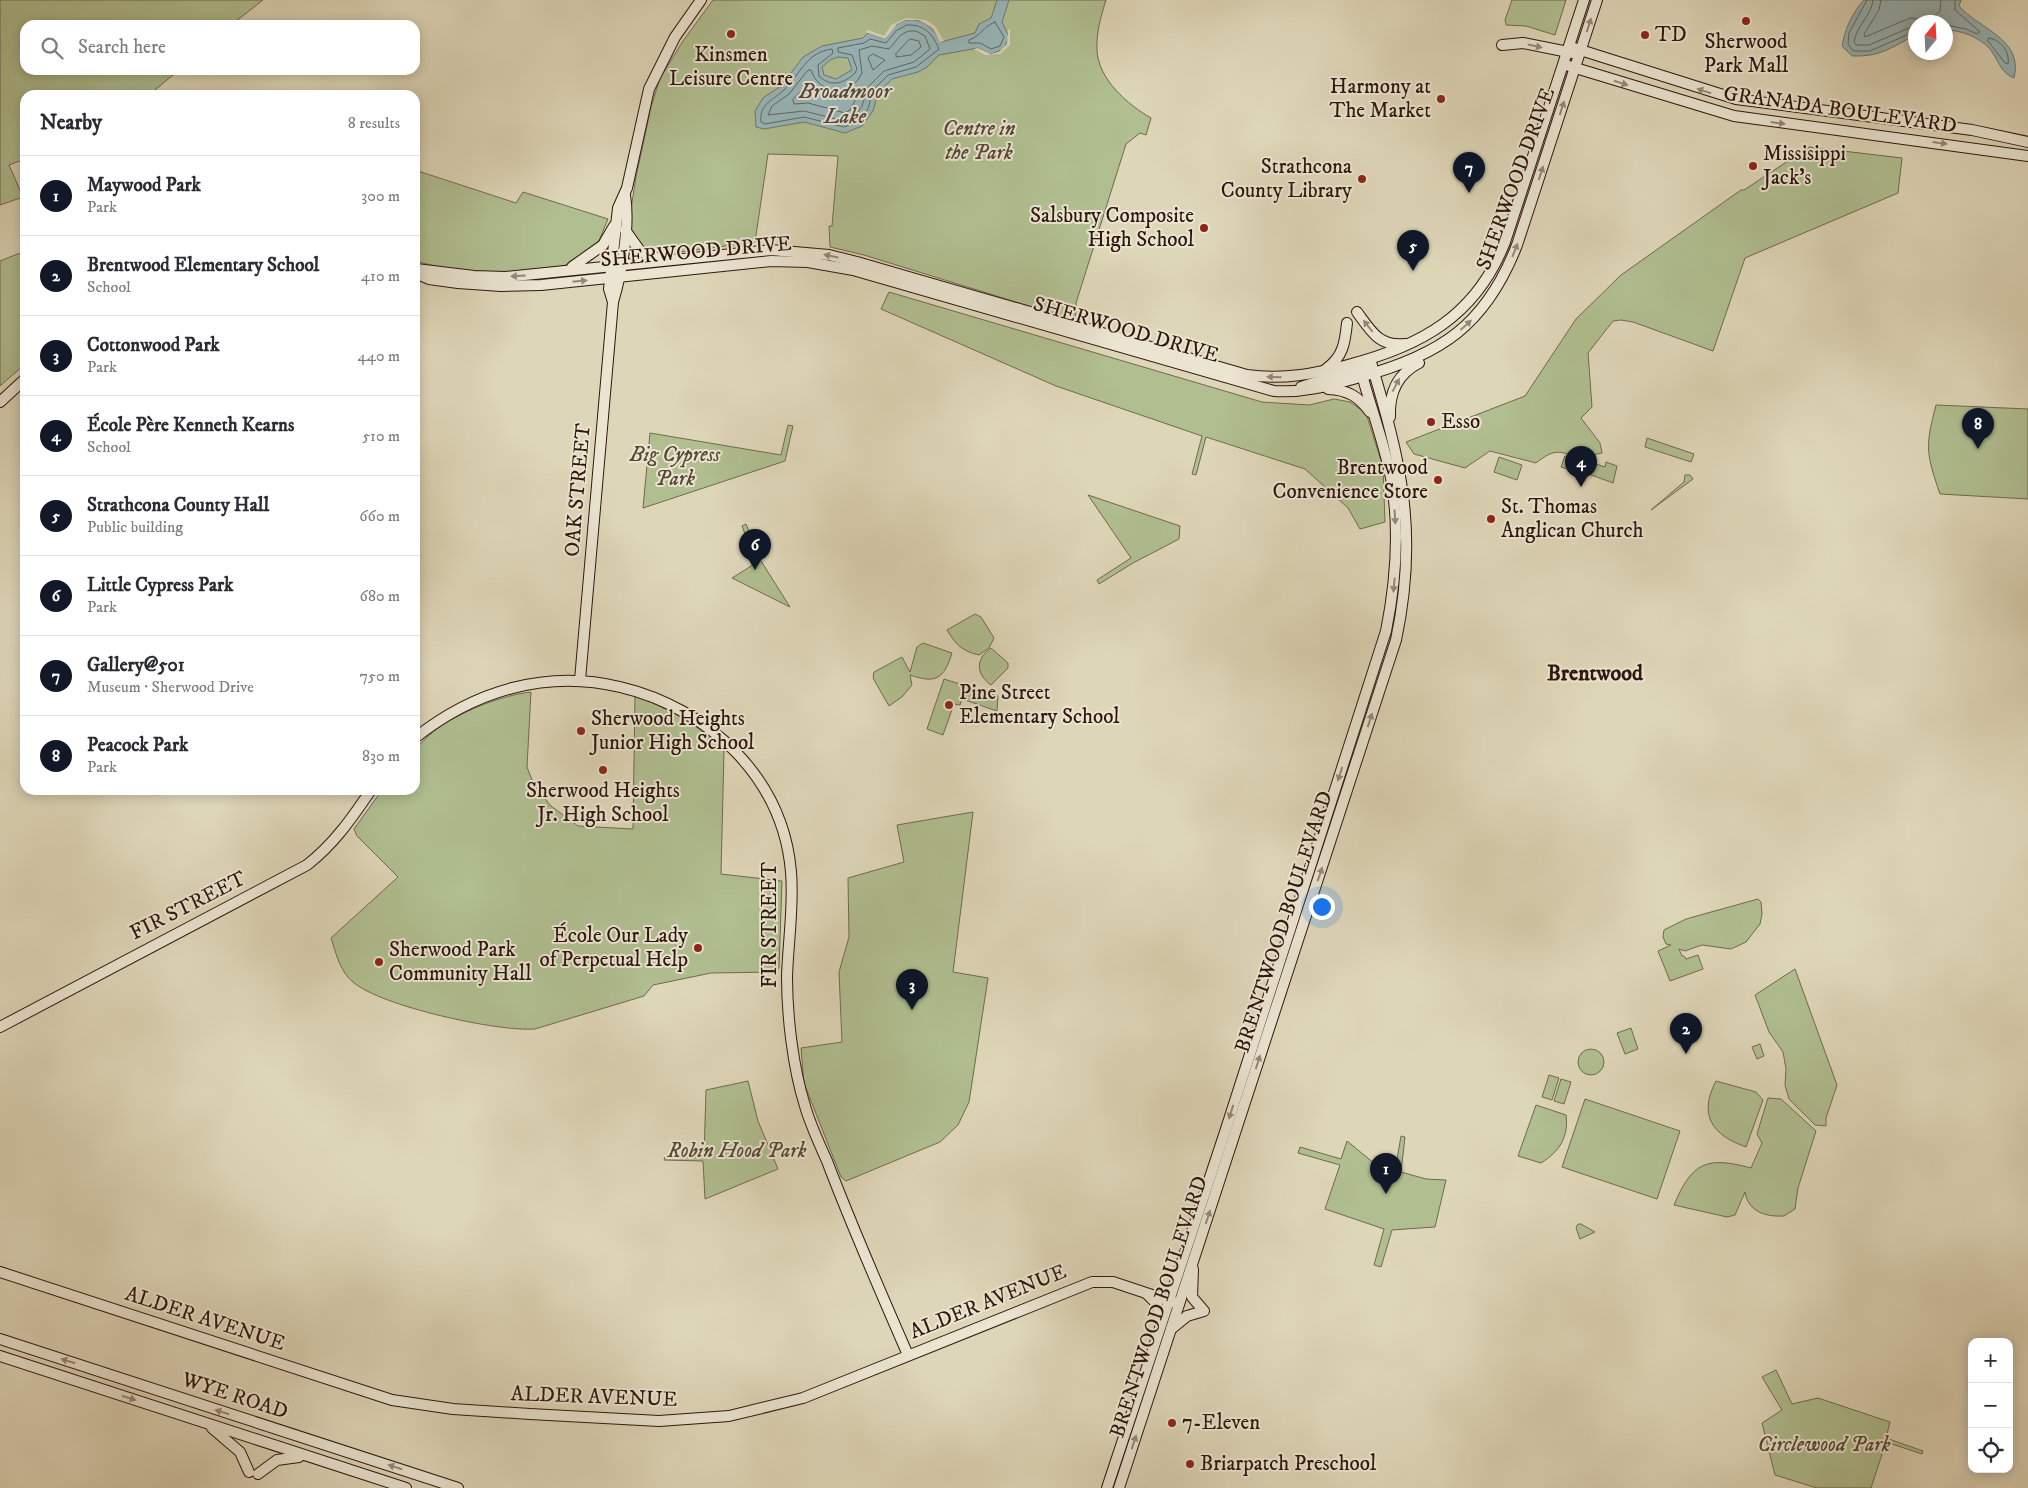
<!DOCTYPE html>
<meta charset="utf-8">
<style>
body{margin:0;font-family:"IM FELL DW Pica",serif;background:#f7f7f7;color:#2b2b33}
.controls{position:absolute;right:15px;bottom:15px;display:grid;overflow:hidden;border-radius:10px;box-shadow:0 2px 12px #0003}
.controls button{width:45px;height:45px;display:grid;place-items:center;padding:0;border:0;border-bottom:1px solid #e1e1e2;background:#fff;color:#2b2b33;font:25px sans-serif}
.compass{position:absolute;left:1908px;top:15px;width:45px;height:45px;border-radius:50%;background:#fff;box-shadow:0 2px 12px #0003;rotate:18deg}
.you{position:absolute;left:1321px;top:906px;width:18px;height:18px;margin:-12px;border:4px solid #fff;border-radius:50%;background:#1a73e8;box-shadow:0 0 0 8px #1a73e833}
.badge{display:grid;place-items:center;width:32px;height:32px;border-radius:50%;background:#111827;color:#fff;font-size:16px;font-weight:700}
.pin{position:absolute;translate:-50% -41px;filter:drop-shadow(0 1px 2px #0008)}
.pin::after{content:'';position:absolute;top:26px;width:18px;height:15px;background:inherit;clip-path:polygon(0 0,100% 0,50% 100%)}
.list{margin:0;padding:0;list-style:none}
h2{display:flex;justify-content:space-between;align-items:center;height:65px;margin:0;padding:0 20px;font-size:21px}
h2 small{font-size:16px;font-weight:400;color:#7c7c81}
.list li{display:grid;grid-template-columns:32px 1fr auto;gap:15px;align-items:center;box-sizing:border-box;height:80px;padding:0 20px;border-top:1px solid #e1e1e2}
.list b{display:block;font-size:19px;white-space:nowrap}
.list p{margin:0;font-size:16px;white-space:nowrap;color:#7c7c81}
.list em{font-size:16px;font-style:normal;color:#7c7c81}
.icon{flex:none;width:28px;height:28px;fill:none;stroke:currentColor;stroke-width:2;stroke-linecap:round;stroke-linejoin:round}
.map{position:relative;flex:none;width:2028px;height:1488px;overflow:hidden}
.search{position:absolute;background:#fff;box-shadow:0 2px 12px #0003;left:20px;top:20px;width:400px;height:55px;display:flex;align-items:center;gap:12px;box-sizing:border-box;padding:0 18px;border-radius:15px;color:#7c7c81;font-size:19px}
.panel{position:absolute;background:#fff;box-shadow:0 2px 12px #0003;left:20px;top:90px;width:400px;height:705px;border-radius:15px}
.map>svg:first-child{display:block}
.green{fill:#b0be90;stroke:#6f6a4e}
.water{fill:#97b6b9;stroke:#6d7674;fill-rule:evenodd}
.pier{fill:#ded6b8}
.lines{fill:none;stroke-linecap:round;stroke-linejoin:round}
.shore{stroke:#626662;stroke-width:1}
.secondary-casing{stroke:#2e160c;stroke-width:12}
.secondary{stroke:#eae4d1;stroke-width:10}
.oneway{fill:#958778}
.poi-dot{fill:#8f2418;stroke:#eae4d1;stroke-width:2}
.labels{text-anchor:middle;dominant-baseline:central;stroke-width:4;stroke-linejoin:round;paint-order:stroke}
.poi-label{font-size:21px;fill:#2e160c;stroke:#eae4d1;text-anchor:start}
.street-label{font-size:21px;fill:#2e160c;stroke:#eae4d1}
.park-label{font-size:21px;font-style:italic;fill:#554834;stroke:#eae4d1}
.water-label{font-size:22px;font-style:italic;fill:#4e4640;stroke:#eae4d1}
.neighbourhood-label{font-size:22px;font-weight:bold;fill:#2e160c;stroke:#eae4d1}
</style>
<div class="map">
<svg width="2028" height="1488" viewBox="0 0 2028 1488">
<rect width="100%" height="100%" fill="#ded6b8"/>
<filter id="stains"><feTurbulence type="fractalNoise" baseFrequency=".004" numOctaves="4"/><feColorMatrix values="0 0 0 0 .2 0 0 0 0 .09 0 0 0 0 .02 0 0 0 .5 -.17"/></filter>
<radialGradient id="worn" r=".72"><stop offset=".6" stop-color="#630" stop-opacity="0"/><stop offset="1" stop-color="#630" stop-opacity=".3"/></radialGradient>
<g class="green">
<polygon points="0,0 263,0 231,25 25,25 25,70 179,70 149,95 25,95 25,159 9,165 23,197 0,205"/>
<path d="M 713,0 L 1106,0 C 1101,16 1096,33 1097,50 C 1098,79 1128,105 1151,118 L 1146,135 L 1140,133 L 1126,144 L 1076,303 L 1077,309 L 1074,320 L 864,255 L 830,247 L 829,226 L 832,226 L 838,156 L 768,154 L 755,242 L 657,255 L 642,246 L 634,237 L 629,222 L 636,177 L 651,107 L 660,78 L 683,41 Z"/>
<polygon points="1512,0 1566,0 1555,35 1526,26 1506,25 1505,20"/>
<path d="M 1809,147 L 1902,158 L 1898,193 L 1745,258 L 1713,351 L 1633,322 L 1621,320 L 1613,321 L 1588,353 L 1592,407 L 1581,418 L 1600,443 L 1602,453 L 1588,456 L 1583,461 C 1561,451 1556,447 1536,463 L 1490,451 L 1465,468 L 1414,454 L 1406,442 L 1525,396 L 1576,319 L 1621,275 L 1741,190 L 1744,190 Z"/>
<path d="M 415,170 L 516,203 L 523,192 L 608,219 C 603,230 599,245 590,253 C 558,281 454,273 415,261 Z"/>
<polygon points="25,251 25,364 0,386 0,261"/>
<polygon points="889,292 1262,402 1309,405 1334,399 1350,402 1366,413 1383,467 1385,522 1360,529 1348,508 1305,469 1206,437 1196,475 1192,474 1202,436 1056,386 881,309"/>
<path d="M 1936,405 L 2028,409 L 2028,499 L 1940,494 C 1926,453 1925,447 1936,405 Z"/>
<polygon points="788,425 793,426 785,461 643,508 650,433 781,455"/>
<polygon points="1647,438 1694,454 1691,462 1645,447"/>
<polygon points="1565,456 1581,461 1577,472 1561,467"/>
<polygon points="1499,457 1522,465 1517,480 1494,472"/>
<polygon points="1590,462 1605,467 1606,462 1617,466 1613,483 1586,473"/>
<polygon points="1685,475 1690,475 1693,479 1651,510 1684,482"/>
<polygon points="1088,495 1180,526 1179,539 1133,563 1099,584 1097,580 1131,558"/>
<polygon points="746,524 761,561 790,607 732,578 756,563 742,526"/>
<path d="M 975,614 L 981,617 L 994,638 L 989,648 L 979,655 C 962,651 956,645 947,630 Z"/>
<path d="M 923,643 L 952,653 C 944,679 936,684 910,675 L 912,685 L 902,697 L 889,706 L 873,678 L 874,672 L 902,657 L 910,672 L 917,647 Z"/>
<path d="M 991,648 L 1008,663 L 1008,668 L 991,685 C 976,674 975,659 991,648 Z"/>
<polygon points="944,679 998,696 997,711 962,699 960,705 954,704 943,735 927,729"/>
<path d="M 531,692 L 527,767 L 534,785 L 551,806 L 578,826 L 633,829 L 635,695 C 668,709 698,724 724,750 L 721,874 L 782,881 L 779,968 L 775,972 L 711,973 L 653,985 L 644,996 L 535,1029 C 498,1032 380,1006 353,982 C 340,972 336,953 331,938 L 398,877 L 357,836 L 354,829 L 382,790 L 415,790 L 415,749 C 423,742 431,732 441,726 C 465,710 503,695 531,692 Z"/>
<polygon points="973,812 953,972 988,978 969,1102 958,1125 940,1142 846,1181 841,1177 804,1083 801,1048 842,1042 839,972 849,937 848,878 904,862 897,825"/>
<polygon points="1758,899 1761,902 1762,914 1760,924 1746,942 1731,949 1702,945 1685,951 1679,949 1682,956 1684,956 1686,959 1698,955 1703,969 1670,981 1658,951 1671,945 1666,944 1663,937 1664,930 1686,919"/>
<polygon points="1795,969 1837,1085 1826,1118 1826,1126 1815,1125 1789,1099 1785,1085 1786,1069 1783,1052 1769,1032 1755,995"/>
<polygon points="1631,1028 1638,1049 1625,1054 1617,1033"/>
<polygon points="1760,1044 1764,1056 1757,1059 1752,1047"/>
<circle cx="1591" cy="1062" r="13"/>
<polygon points="1549,1075 1559,1078 1552,1100 1542,1097"/>
<polygon points="1561,1079 1571,1082 1564,1104 1554,1101"/>
<polygon points="748,1081 758,1121 778,1169 705,1199 703,1161 664,1160 665,1157 704,1157 706,1090"/>
<path d="M 1716,1081 L 1756,1092 L 1763,1100 L 1746,1147 C 1712,1135 1698,1115 1716,1081 Z"/>
<path d="M 1768,1098 L 1781,1099 L 1816,1131 L 1798,1188 L 1795,1209 L 1784,1216 C 1766,1217 1748,1212 1745,1192 L 1735,1215 L 1727,1217 L 1674,1205 C 1692,1162 1707,1156 1751,1168 L 1762,1143 L 1757,1134 Z"/>
<polygon points="1585,1099 1680,1131 1657,1199 1562,1167"/>
<path d="M 1536,1105 L 1566,1115 C 1569,1137 1559,1152 1541,1163 L 1518,1156 Z"/>
<polygon points="1401,1136 1405,1137 1401,1172 1426,1179 1446,1180 1435,1227 1392,1230 1381,1267 1374,1265 1384,1229 1325,1209 1340,1165 1298,1153 1300,1147 1341,1159 1347,1141 1375,1164 1395,1171"/>
<polygon points="1578,1224 1581,1224 1595,1232 1580,1239 1576,1228"/>
<polygon points="1776,1370 1792,1404 1818,1398 1890,1422 1886,1438 1923,1451 1922,1454 1886,1442 1871,1488 1817,1488 1775,1475 1762,1423 1782,1410 1762,1377"/>
</g>
<g class="water">
<path d="M 997,0 L 1009,0 L 1002,22 L 1009,37 L 1004,49 L 991,54 L 978,48 L 939,55 L 927,67 L 918,72 L 892,79 L 878,93 L 873,111 L 862,126 L 845,133 L 804,122 L 764,129 L 756,127 L 755,111 L 763,98 L 781,86 L 803,57 L 822,46 L 863,38 L 868,33 L 885,39 C 900,10 928,16 941,42 L 975,33 L 979,24 L 991,18 ZM 838,57 L 848,58 L 852,70 L 836,79 L 824,75 L 822,67 L 830,60 Z"/>
<path d="M 1864,0 L 1961,0 L 1959,6 C 1979,29 2024,39 2014,78 C 2000,73 1998,58 1989,48 C 1979,37 1960,30 1946,30 L 1946,22 L 1916,22 L 1915,35 C 1891,48 1880,57 1852,56 L 1842,46 C 1845,29 1852,13 1864,0 Z"/>
</g>
<g class="pier">
<polygon points="906,18 926,20 935,26 944,41 940,42 933,28 918,20 906,20 897,24 885,39 865,32 868,30 884,36 891,25"/>
<polygon points="1010,29 1010,45 1000,54 985,55 974,49 978,48 991,54 999,52 1007,44 1008,30"/>
</g>
<g class="lines">
<g class="shore">
<polyline points="1867,0 1849,33 1848,44 1853,51 1870,51 1916,31"/>
<path d="M 1873,0 C 1872,15 1856,26 1854,42 L 1856,45 L 1869,45 L 1916,25"/>
<polyline points="1881,0 1879,10 1864,34 1865,37 1910,18 1929,21 1940,11 1941,0"/>
<path d="M 995,22 L 1004,37 L 1000,46 L 991,49 L 980,43 L 969,43 L 969,40 C 981,36 982,27 995,22 Z"/>
<path d="M 907,25 C 925,24 933,35 939,49 L 916,67 L 888,75 L 873,90 L 868,109 L 858,122 L 844,127 L 804,117 L 765,124 L 761,122 C 759,103 773,101 785,89 C 800,74 807,52 832,49 L 833,53 L 818,65 L 819,76 C 831,88 845,83 855,73 L 857,69 L 852,55 L 838,52 L 838,48 L 864,43 L 870,39 L 886,43 L 896,31 Z"/>
<polyline points="1946,25 1966,29 1977,34 1980,32 1955,10 1955,0"/>
<path d="M 909,31 L 916,31 L 925,36 L 930,49 L 914,62 L 884,71 L 868,87 L 862,106 L 854,117 L 844,121 L 804,111 L 768,115 L 772,106 L 789,94 L 808,70 L 811,70 C 819,96 852,96 862,73 L 859,50 L 872,46 L 889,49 L 901,35 Z"/>
<path d="M 1989,38 C 2001,40 2010,52 2008,64 L 2005,63 L 1988,41 Z"/>
<polygon points="910,39 919,41 921,47 911,55 896,57 896,54"/>
<polygon points="873,54 885,60 873,70 868,58"/>
<path d="M 807,85 C 821,97 837,100 855,92 L 858,95 L 850,110 L 845,113 L 808,103 L 794,104 L 793,100 Z"/>
</g>
<defs>
<g id="secondary">
<polyline points="1502,45 1523,43 1573,53"/>
<polyline points="1574,48 1736,99 1972,130 2028,142"/>
<polyline points="1569,66 1734,116 2028,156"/>
<polyline points="625,230 640,251 659,259"/>
<polyline points="572,267 603,245 614,226"/>
<path d="M 416,269 L 474,276 L 505,277 L 771,250 L 829,255 L 857,262 L 1247,375 C 1285,380 1312,374 1348,365 C 1421,346 1476,316 1505,242 L 1584,0"/>
<path d="M 415,273 L 429,279 L 458,283 L 501,286 L 541,285 L 771,261 L 808,262 L 853,270 L 1274,391 C 1305,393 1331,385 1360,377 C 1441,355 1486,325 1517,245 L 1597,0"/>
<polyline points="613,302 609,289 618,208 627,188 649,89 675,37 701,0"/>
<path d="M 1357,312 C 1371,331 1379,347 1405,344"/>
<path d="M 1326,369 C 1343,357 1345,343 1347,323"/>
<polyline points="1301,387 1365,366"/>
<path d="M 1328,389 C 1348,390 1358,396 1370,412"/>
<polyline points="0,402 25,379"/>
<path d="M 1390,417 C 1389,393 1397,374 1419,363"/>
<path d="M 580,680 L 613,302 C 622,272 630,226 625,195"/>
<path d="M 415,738 C 474,691 546,669 620,687 C 709,708 783,778 791,872 C 794,907 788,942 787,977 C 787,1016 793,1068 805,1106 C 810,1124 819,1143 827,1161 C 852,1227 880,1291 908,1355"/>
<path d="M 0,1027 L 307,865 C 334,844 352,818 371,790"/>
<polyline points="0,1272 392,1400 453,1409 530,1414 659,1421 729,1416 803,1398 1092,1282 1113,1282 1179,1304"/>
<polyline points="1147,1294 1157,1304 1161,1322"/>
<polyline points="1171,1329 1187,1316 1204,1311 1192,1297 1193,1269"/>
<polyline points="0,1339 458,1488"/>
<polyline points="0,1356 406,1488"/>
<polyline points="212,1428 240,1452 249,1472"/>
<polyline points="258,1474 277,1460 299,1457"/>
<path d="M 1107,1488 L 1225,1132 L 1386,631 C 1396,581 1400,529 1391,478 C 1384,442 1370,406 1361,371"/>
<path d="M 1119,1488 L 1396,640 C 1419,532 1401,462 1370,359"/>
</g>
</defs>
<use href="#secondary" class="secondary-casing"/>
<use href="#secondary" class="secondary"/>
</g>
<defs><path id="oneway-solid" d="M-6-.8H1V-3.2L6.5 0L1 3.2V.8H-6Z" transform="scale(1.25)"/></defs>
<g class="oneway">
<use href="#oneway-solid" transform="translate(1589 25) rotate(-72)"/>
<use href="#oneway-solid" transform="translate(1535 46) rotate(12)"/>
<use href="#oneway-solid" transform="translate(1621 83) rotate(18)"/>
<use href="#oneway-solid" transform="translate(1704 91) rotate(-162)"/>
<use href="#oneway-solid" transform="translate(1562 108) rotate(-72)"/>
<use href="#oneway-solid" transform="translate(1778 123) rotate(7)"/>
<use href="#oneway-solid" transform="translate(1940 143) rotate(7)"/>
<use href="#oneway-solid" transform="translate(1541 173) rotate(-72)"/>
<use href="#oneway-solid" transform="translate(1515 250) rotate(-69)"/>
<use href="#oneway-solid" transform="translate(831 256) rotate(-168)"/>
<use href="#oneway-solid" transform="translate(518 276) rotate(176)"/>
<use href="#oneway-solid" transform="translate(580 281) rotate(-6)"/>
<use href="#oneway-solid" transform="translate(1466 325) rotate(-42)"/>
<use href="#oneway-solid" transform="translate(1368 326) rotate(-129)"/>
<use href="#oneway-solid" transform="translate(1274 377) rotate(-178)"/>
<use href="#oneway-solid" transform="translate(1396 385) rotate(-62)"/>
<use href="#oneway-solid" transform="translate(1395 517) rotate(86)"/>
<use href="#oneway-solid" transform="translate(1394 585) rotate(95)"/>
<use href="#oneway-solid" transform="translate(1370 720) rotate(-72)"/>
<use href="#oneway-solid" transform="translate(1340 774) rotate(108)"/>
<use href="#oneway-solid" transform="translate(1320 874) rotate(-71)"/>
<use href="#oneway-solid" transform="translate(1258 1062) rotate(-72)"/>
<use href="#oneway-solid" transform="translate(1231 1112) rotate(108)"/>
<use href="#oneway-solid" transform="translate(1208 1217) rotate(-72)"/>
<use href="#oneway-solid" transform="translate(68 1361) rotate(-162)"/>
<use href="#oneway-solid" transform="translate(129 1398) rotate(18)"/>
<use href="#oneway-solid" transform="translate(222 1412) rotate(-162)"/>
<use href="#oneway-solid" transform="translate(1134 1442) rotate(-72)"/>
<use href="#oneway-solid" transform="translate(395 1467) rotate(-162)"/>
</g>
<g class="poi-dot">
<circle cx="1746" cy="21" r="5"/>
<circle cx="731" cy="34" r="5"/>
<circle cx="1645" cy="35" r="5"/>
<circle cx="1441" cy="99" r="5"/>
<circle cx="1753" cy="166" r="5"/>
<circle cx="1362" cy="179" r="5"/>
<circle cx="1204" cy="228" r="5"/>
<circle cx="1431" cy="422" r="5"/>
<circle cx="1438" cy="480" r="5"/>
<circle cx="1491" cy="519" r="5"/>
<circle cx="949" cy="705" r="5"/>
<circle cx="581" cy="731" r="5"/>
<circle cx="603" cy="770" r="5"/>
<circle cx="698" cy="948" r="5"/>
<circle cx="379" cy="962" r="5"/>
<circle cx="1172" cy="1423" r="5"/>
<circle cx="1190" cy="1464" r="5"/>
</g>
<g class="labels">
<g class="poi-label">
<text x="1655" y="35">TD</text>
<text x="1746" y="42" text-anchor="middle">Sherwood<tspan x="1746" dy="24">Park Mall</tspan></text>
<text x="731" y="55" text-anchor="middle">Kinsmen<tspan x="731" dy="24">Leisure Centre</tspan></text>
<text x="1431" y="87" text-anchor="end">Harmony at<tspan x="1431" dy="24">The Market</tspan></text>
<text x="1763" y="154">Missisippi<tspan x="1763" dy="24">Jack's</tspan></text>
<text x="1352" y="167" text-anchor="end">Strathcona<tspan x="1352" dy="24">County Library</tspan></text>
<text x="1194" y="216" text-anchor="end">Salsbury Composite<tspan x="1194" dy="24">High School</tspan></text>
<text x="1441" y="422">Esso</text>
<text x="1428" y="468" text-anchor="end">Brentwood<tspan x="1428" dy="24">Convenience Store</tspan></text>
<text x="1501" y="507">St. Thomas<tspan x="1501" dy="24">Anglican Church</tspan></text>
<text x="959" y="693">Pine Street<tspan x="959" dy="24">Elementary School</tspan></text>
<text x="591" y="719">Sherwood Heights<tspan x="591" dy="24">Junior High School</tspan></text>
<text x="603" y="791" text-anchor="middle">Sherwood Heights<tspan x="603" dy="24">Jr. High School</tspan></text>
<text x="688" y="936" text-anchor="end">École Our Lady<tspan x="688" dy="24">of Perpetual Help</tspan></text>
<text x="389" y="950">Sherwood Park<tspan x="389" dy="24">Community Hall</tspan></text>
<text x="1182" y="1423">7-Eleven</text>
<text x="1200" y="1464">Briarpatch Preschool</text>
</g>
<g class="street-label">
<text transform="translate(1840 110) rotate(8)">GRANADA BOULEVARD</text>
<text transform="translate(1516 179) rotate(-70)">SHERWOOD DRIVE</text>
<text transform="translate(696 252) rotate(-5)">SHERWOOD DRIVE</text>
<text transform="translate(1126 330) rotate(16)">SHERWOOD DRIVE</text>
<text transform="translate(578 490) rotate(-85)">OAK STREET</text>
<text transform="translate(188 906) rotate(-27)">FIR STREET</text>
<text transform="translate(1284 922) rotate(-72)">BRENTWOOD BOULEVARD</text>
<text transform="translate(770 925) rotate(-90)">FIR STREET</text>
<text transform="translate(988 1302) rotate(-22)">ALDER AVENUE</text>
<text transform="translate(1159 1307) rotate(-72)">BRENTWOOD BOULEVARD</text>
<text transform="translate(205 1319) rotate(18)">ALDER AVENUE</text>
<text transform="translate(235 1396) rotate(18)">WYE ROAD</text>
<text transform="translate(594 1397) rotate(2)">ALDER AVENUE</text>
</g>
<g class="park-label">
<text x="979" y="129">Centre in<tspan x="979" dy="24">the Park</tspan></text>
<text x="675" y="455">Big Cypress<tspan x="675" dy="24">Park</tspan></text>
<text x="737" y="1151">Robin Hood Park</text>
<text x="1824" y="1445">Circlewood Park</text>
</g>
<g class="water-label">
<text x="845" y="91">Broadmoor<tspan x="845" dy="25">Lake</tspan></text>
</g>
<g class="neighbourhood-label">
<text x="1595" y="673">Brentwood</text>
</g>
</g>
<rect width="100%" height="100%" filter="url(#stains)"/>
<rect width="100%" height="100%" fill="url(#worn)"/>
</svg>
<div class="controls">
<button>+</button>
<button>−</button>
<button><svg class="icon" aria-label="locate" viewBox="0 0 24 24"><circle cx="12" cy="12" r="6"/><path d="M12 2v4M12 18v4M2 12h4M18 12h4"/></svg></button>
</div>
<svg class="compass" viewBox="-18 -18 36 36"><path d="M0-13l5 13h-10z" fill="#e53935"/><path d="M0 13l5-13h-10z" fill="#7c7c81"/></svg>
<div class="you"></div>
<div class="pin badge" style="left:1386px;top:1194px">1</div>
<div class="pin badge" style="left:1686px;top:1054px">2</div>
<div class="pin badge" style="left:912px;top:1010px">3</div>
<div class="pin badge" style="left:1581px;top:487px">4</div>
<div class="pin badge" style="left:1413px;top:271px">5</div>
<div class="pin badge" style="left:755px;top:570px">6</div>
<div class="pin badge" style="left:1469px;top:193px">7</div>
<div class="pin badge" style="left:1978px;top:449px">8</div>
<div class="search"><svg class="icon" aria-label="search" viewBox="0 0 24 24"><circle cx="10" cy="10" r="6"/><path d="M15 15l6 6"/></svg>Search here</div>
<section class="panel">
<h2>Nearby<small>8 results</small></h2>
<ul class="list">
<li><span class="badge">1</span><div><b>Maywood Park</b><p>Park</p></div><em>300 m</em></li>
<li><span class="badge">2</span><div><b>Brentwood Elementary School</b><p>School</p></div><em>410 m</em></li>
<li><span class="badge">3</span><div><b>Cottonwood Park</b><p>Park</p></div><em>440 m</em></li>
<li><span class="badge">4</span><div><b>École Père Kenneth Kearns</b><p>School</p></div><em>510 m</em></li>
<li><span class="badge">5</span><div><b>Strathcona County Hall</b><p>Public building</p></div><em>660 m</em></li>
<li><span class="badge">6</span><div><b>Little Cypress Park</b><p>Park</p></div><em>680 m</em></li>
<li><span class="badge">7</span><div><b>Gallery@501</b><p>Museum · Sherwood Drive</p></div><em>750 m</em></li>
<li><span class="badge">8</span><div><b>Peacock Park</b><p>Park</p></div><em>830 m</em></li>
</ul>
</section>
</div>
